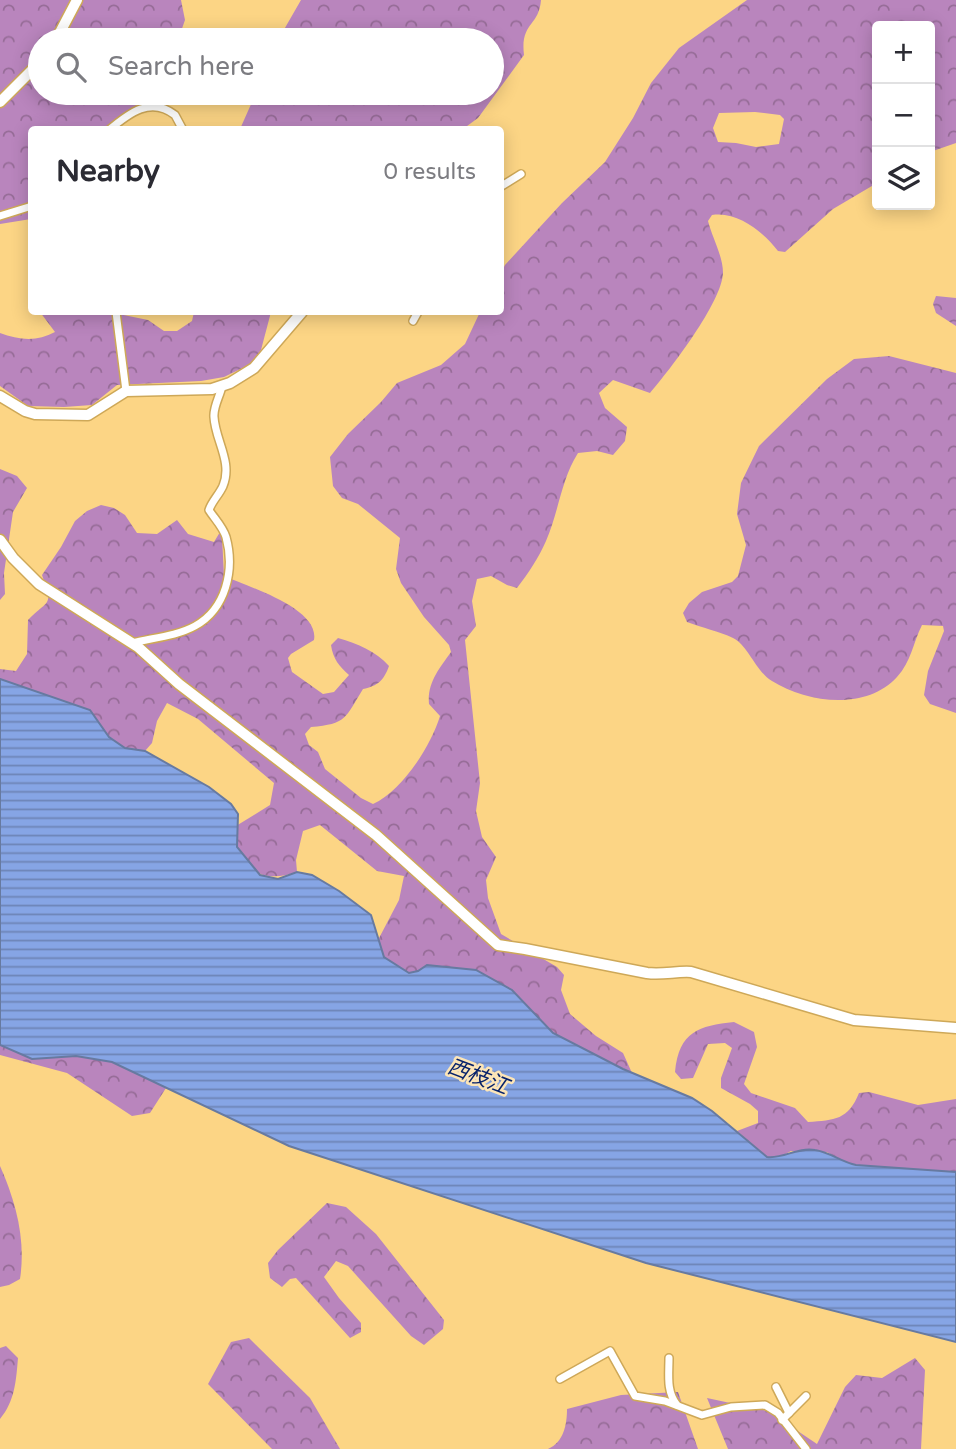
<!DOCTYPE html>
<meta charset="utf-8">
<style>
body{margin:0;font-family:"Varela Round","Noto Sans SC",sans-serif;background:#f2f2f3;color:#2b2b33}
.controls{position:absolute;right:21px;top:21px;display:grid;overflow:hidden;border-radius:7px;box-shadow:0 4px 18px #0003}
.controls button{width:63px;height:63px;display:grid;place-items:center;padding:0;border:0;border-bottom:2px solid #e1e1e2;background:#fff;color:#2b2b33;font:35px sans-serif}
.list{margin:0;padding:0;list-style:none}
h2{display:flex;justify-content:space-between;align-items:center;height:91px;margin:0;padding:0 28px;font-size:30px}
h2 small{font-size:23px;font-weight:400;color:#7c7c81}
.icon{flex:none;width:38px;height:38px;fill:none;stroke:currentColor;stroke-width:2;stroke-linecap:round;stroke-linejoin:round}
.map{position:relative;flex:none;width:956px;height:1449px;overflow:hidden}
.search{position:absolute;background:#fff;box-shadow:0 4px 18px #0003;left:28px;top:28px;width:476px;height:77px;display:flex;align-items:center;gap:18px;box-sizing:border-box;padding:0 24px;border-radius:38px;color:#7c7c81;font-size:26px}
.panel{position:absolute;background:#fff;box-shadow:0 4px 18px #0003;left:28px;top:126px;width:476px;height:189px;border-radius:7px}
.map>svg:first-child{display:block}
.forest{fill:url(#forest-crowns);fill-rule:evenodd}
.water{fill:url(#water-rules);stroke:#677aa0;stroke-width:2}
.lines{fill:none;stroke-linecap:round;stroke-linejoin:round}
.street-casing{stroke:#cea858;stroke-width:10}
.secondary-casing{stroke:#cea858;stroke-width:13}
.street{stroke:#fff;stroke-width:7}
.secondary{stroke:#fff;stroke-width:10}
.labels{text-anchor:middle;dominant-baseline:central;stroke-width:5;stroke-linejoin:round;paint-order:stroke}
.water-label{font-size:21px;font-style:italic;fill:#08236b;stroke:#fce5b7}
</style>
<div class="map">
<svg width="956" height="1449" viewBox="0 0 956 1449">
<defs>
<pattern id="forest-crowns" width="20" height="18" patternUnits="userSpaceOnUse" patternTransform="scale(1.75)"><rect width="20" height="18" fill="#b985bd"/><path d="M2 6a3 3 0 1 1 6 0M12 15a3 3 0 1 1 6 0" fill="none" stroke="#966c97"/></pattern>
<pattern id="water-rules" width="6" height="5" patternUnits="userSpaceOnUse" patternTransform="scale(1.75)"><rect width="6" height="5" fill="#86a5e5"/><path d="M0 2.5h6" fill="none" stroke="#6d85b7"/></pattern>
</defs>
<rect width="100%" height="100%" fill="#fcd585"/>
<g class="forest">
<polygon points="0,0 181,0 185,20 178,40 40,40 40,93 147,93 116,129 32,130 31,219 0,224"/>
<path d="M 301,0 L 541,0 C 539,27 520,22 524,55 L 478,118 L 463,129 L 240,129 L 256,93 L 492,93 L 492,40 L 278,40 Z"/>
<path d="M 747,0 L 956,0 L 956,143 L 930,152 L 930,26 L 877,26 L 877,183 L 833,209 L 785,252 L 778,251 C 763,232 738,211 712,215 L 708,221 C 712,237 723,256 723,273 C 722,302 670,370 650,393 L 613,380 L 599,393 L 605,408 L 627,427 L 625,441 L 613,455 L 597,451 L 578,453 C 561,480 559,511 546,541 C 539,557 528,574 517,588 L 507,585 L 491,576 L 477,579 L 472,601 L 476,626 L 465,640 L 480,783 L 476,811 L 482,837 L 496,857 L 486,880 L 488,898 L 501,934 L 557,967 L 564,975 L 561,990 L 570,1014 L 596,1036 L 623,1053 L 632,1073 L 553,1033 L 532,1012 L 476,970 L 427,965 L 418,971 L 409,973 L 384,958 L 378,940 L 399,900 L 404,876 L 377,871 L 320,825 L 303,831 L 296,860 L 297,872 C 270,881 249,877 238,848 C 235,842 236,832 236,826 L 270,805 L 274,783 L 198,719 L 167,703 L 157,721 L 152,743 L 145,751 L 125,748 L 109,737 L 90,710 L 0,679 L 0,669 L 16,671 L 27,654 L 28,620 C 50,598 53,607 42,575 L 61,547 L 75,521 L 87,511 L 101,505 L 114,508 L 125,515 L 137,533 L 157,534 L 177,520 L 188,534 L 214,542 L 220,532 L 222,536 L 224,576 C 246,586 320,608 314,640 L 291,654 L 288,658 L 292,672 L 323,694 L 334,692 L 349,675 C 339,666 333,659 331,645 L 338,638 C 358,644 376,651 389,666 C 384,680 378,686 363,689 C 345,718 347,724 311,727 L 305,734 L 309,745 L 318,752 L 325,769 L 361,798 L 373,804 C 402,791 431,746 440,716 L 429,704 C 427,683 439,669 451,652 L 449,645 L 424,617 L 401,583 L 396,569 L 400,538 L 358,504 L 342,498 L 333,486 L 330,457 L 348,434 L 381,402 L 397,383 L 441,365 L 465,344 L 480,312 L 500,312 L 501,273 L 505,265 L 562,203 L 605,162 L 633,118 L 651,83 L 679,48 ZM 755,112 L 780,115 L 784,119 L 779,144 L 756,147 L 736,143 L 718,142 L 713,128 L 719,113 Z"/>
<polygon points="936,296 956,298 956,326 936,313 933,304"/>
<path d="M 40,312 L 109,312 L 148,320 L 164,331 L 177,331 L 192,321 L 194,312 L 271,312 L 261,350 L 251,364 L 224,377 L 201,381 L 117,385 L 92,405 L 64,407 L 28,406 L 0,386 L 0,333 C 19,340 37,342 55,332 Z"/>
<path d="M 889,356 L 956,373 L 956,713 L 930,704 L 924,695 L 928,671 L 944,631 L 943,626 L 922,625 C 913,643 911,662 897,677 C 866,711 807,703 772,681 C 756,672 748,645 733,638 C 719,631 702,628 687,622 L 683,613 L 689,603 L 702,592 L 732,582 L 738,576 L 746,545 L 737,514 L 741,483 L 759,446 L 827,379 L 854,359 Z"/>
<polygon points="0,469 17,476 27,488 13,512 4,573 5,594 0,600"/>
<path d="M 734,1022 L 754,1032 L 757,1047 L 744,1084 L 751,1093 L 795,1108 L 808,1122 C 835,1120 848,1120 859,1093 L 869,1092 L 918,1105 L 956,1099 L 956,1172 L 856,1165 L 845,1163 L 827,1152 L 791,1151 L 778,1158 L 767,1157 L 737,1131 L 758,1123 L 758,1111 L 750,1104 L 721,1088 L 721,1078 L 732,1048 L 725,1043 L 708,1044 L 693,1078 L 681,1079 L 675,1072 C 679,1031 699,1026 734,1022 Z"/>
<polygon points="0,1045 32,1059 76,1056 112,1062 166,1088 150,1113 132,1116 67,1073 0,1055"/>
<path d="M 0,1166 C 16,1202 26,1240 20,1279 L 9,1285 L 0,1287 Z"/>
<polygon points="327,1203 346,1207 376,1234 444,1320 443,1329 424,1345 411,1336 348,1266 336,1261 324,1277 339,1298 361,1323 361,1332 350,1338 296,1278 290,1279 282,1287 270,1278 268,1263 278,1250"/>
<polygon points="249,1338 310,1398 340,1449 272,1449 208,1384 231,1342"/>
<path d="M 6,1346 L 18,1358 C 16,1381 15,1401 0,1419 L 0,1348 Z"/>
<polygon points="915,1358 925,1370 921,1449 728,1449 707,1398 768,1411 817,1444 845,1387 856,1375 882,1378"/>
<path d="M 678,1392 L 698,1449 L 548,1449 C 564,1442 567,1424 567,1409 L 621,1395 Z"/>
</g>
<path class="water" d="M 0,679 L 90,710 L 109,737 L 125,748 L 145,751 L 209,787 L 231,804 L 238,814 L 237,847 L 260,875 L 278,879 L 297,872 L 312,875 L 339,891 L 371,915 L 384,957 L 409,973 L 418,971 L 427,965 L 476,970 L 512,990 L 553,1033 L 623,1069 L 692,1098 L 712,1111 L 767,1157 C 784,1159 797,1147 815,1150 C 830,1152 841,1162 856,1165 L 956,1172 L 956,1342 L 646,1263 L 289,1146 L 112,1062 L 76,1056 L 32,1059 L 0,1045 Z"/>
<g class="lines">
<defs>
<g id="street">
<path d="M 109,130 C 129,113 151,96 175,115 L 183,130"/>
<polyline points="500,187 521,174"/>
<polyline points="0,216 32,206"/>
<polyline points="116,312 126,391"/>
<polyline points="413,321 418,312"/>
<path d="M 132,643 C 152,638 177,636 195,626 C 226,609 235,570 226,537 C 223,527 214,518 209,510 C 212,501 219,495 223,486 C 233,462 215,440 214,417 C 213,407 220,396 222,386"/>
<path d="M 669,1358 C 669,1374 666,1392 677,1405"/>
<polyline points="560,1379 610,1351 635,1396 665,1401 702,1415 731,1407 765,1405 778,1413 806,1449"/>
<polyline points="776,1387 789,1413"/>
<polyline points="782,1420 806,1396"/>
</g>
<g id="secondary">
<polyline points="56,40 77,0"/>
<polyline points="0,102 40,62"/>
<polyline points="0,396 25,411 35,414 88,415 126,391 212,389 230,383 254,368 302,312"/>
<path d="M 0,540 L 13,558 L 39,584 L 138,647 L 179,684 L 376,835 L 498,945 L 525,949 L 647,973 C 663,975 676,971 691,972 L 854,1020 L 956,1028"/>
</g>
</defs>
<use href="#street" class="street-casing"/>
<use href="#secondary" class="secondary-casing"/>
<use href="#street" class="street"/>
<use href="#secondary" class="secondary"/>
</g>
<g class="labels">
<g class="water-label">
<text transform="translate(478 1077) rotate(21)">西枝江</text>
</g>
</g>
</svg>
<div class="controls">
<button>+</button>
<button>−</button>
<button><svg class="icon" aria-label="layers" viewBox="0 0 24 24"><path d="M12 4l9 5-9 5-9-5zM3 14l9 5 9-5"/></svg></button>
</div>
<div class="search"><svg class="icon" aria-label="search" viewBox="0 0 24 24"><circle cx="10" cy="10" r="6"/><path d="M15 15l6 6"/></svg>Search here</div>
<section class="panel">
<h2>Nearby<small>0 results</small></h2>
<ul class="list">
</ul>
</section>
</div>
